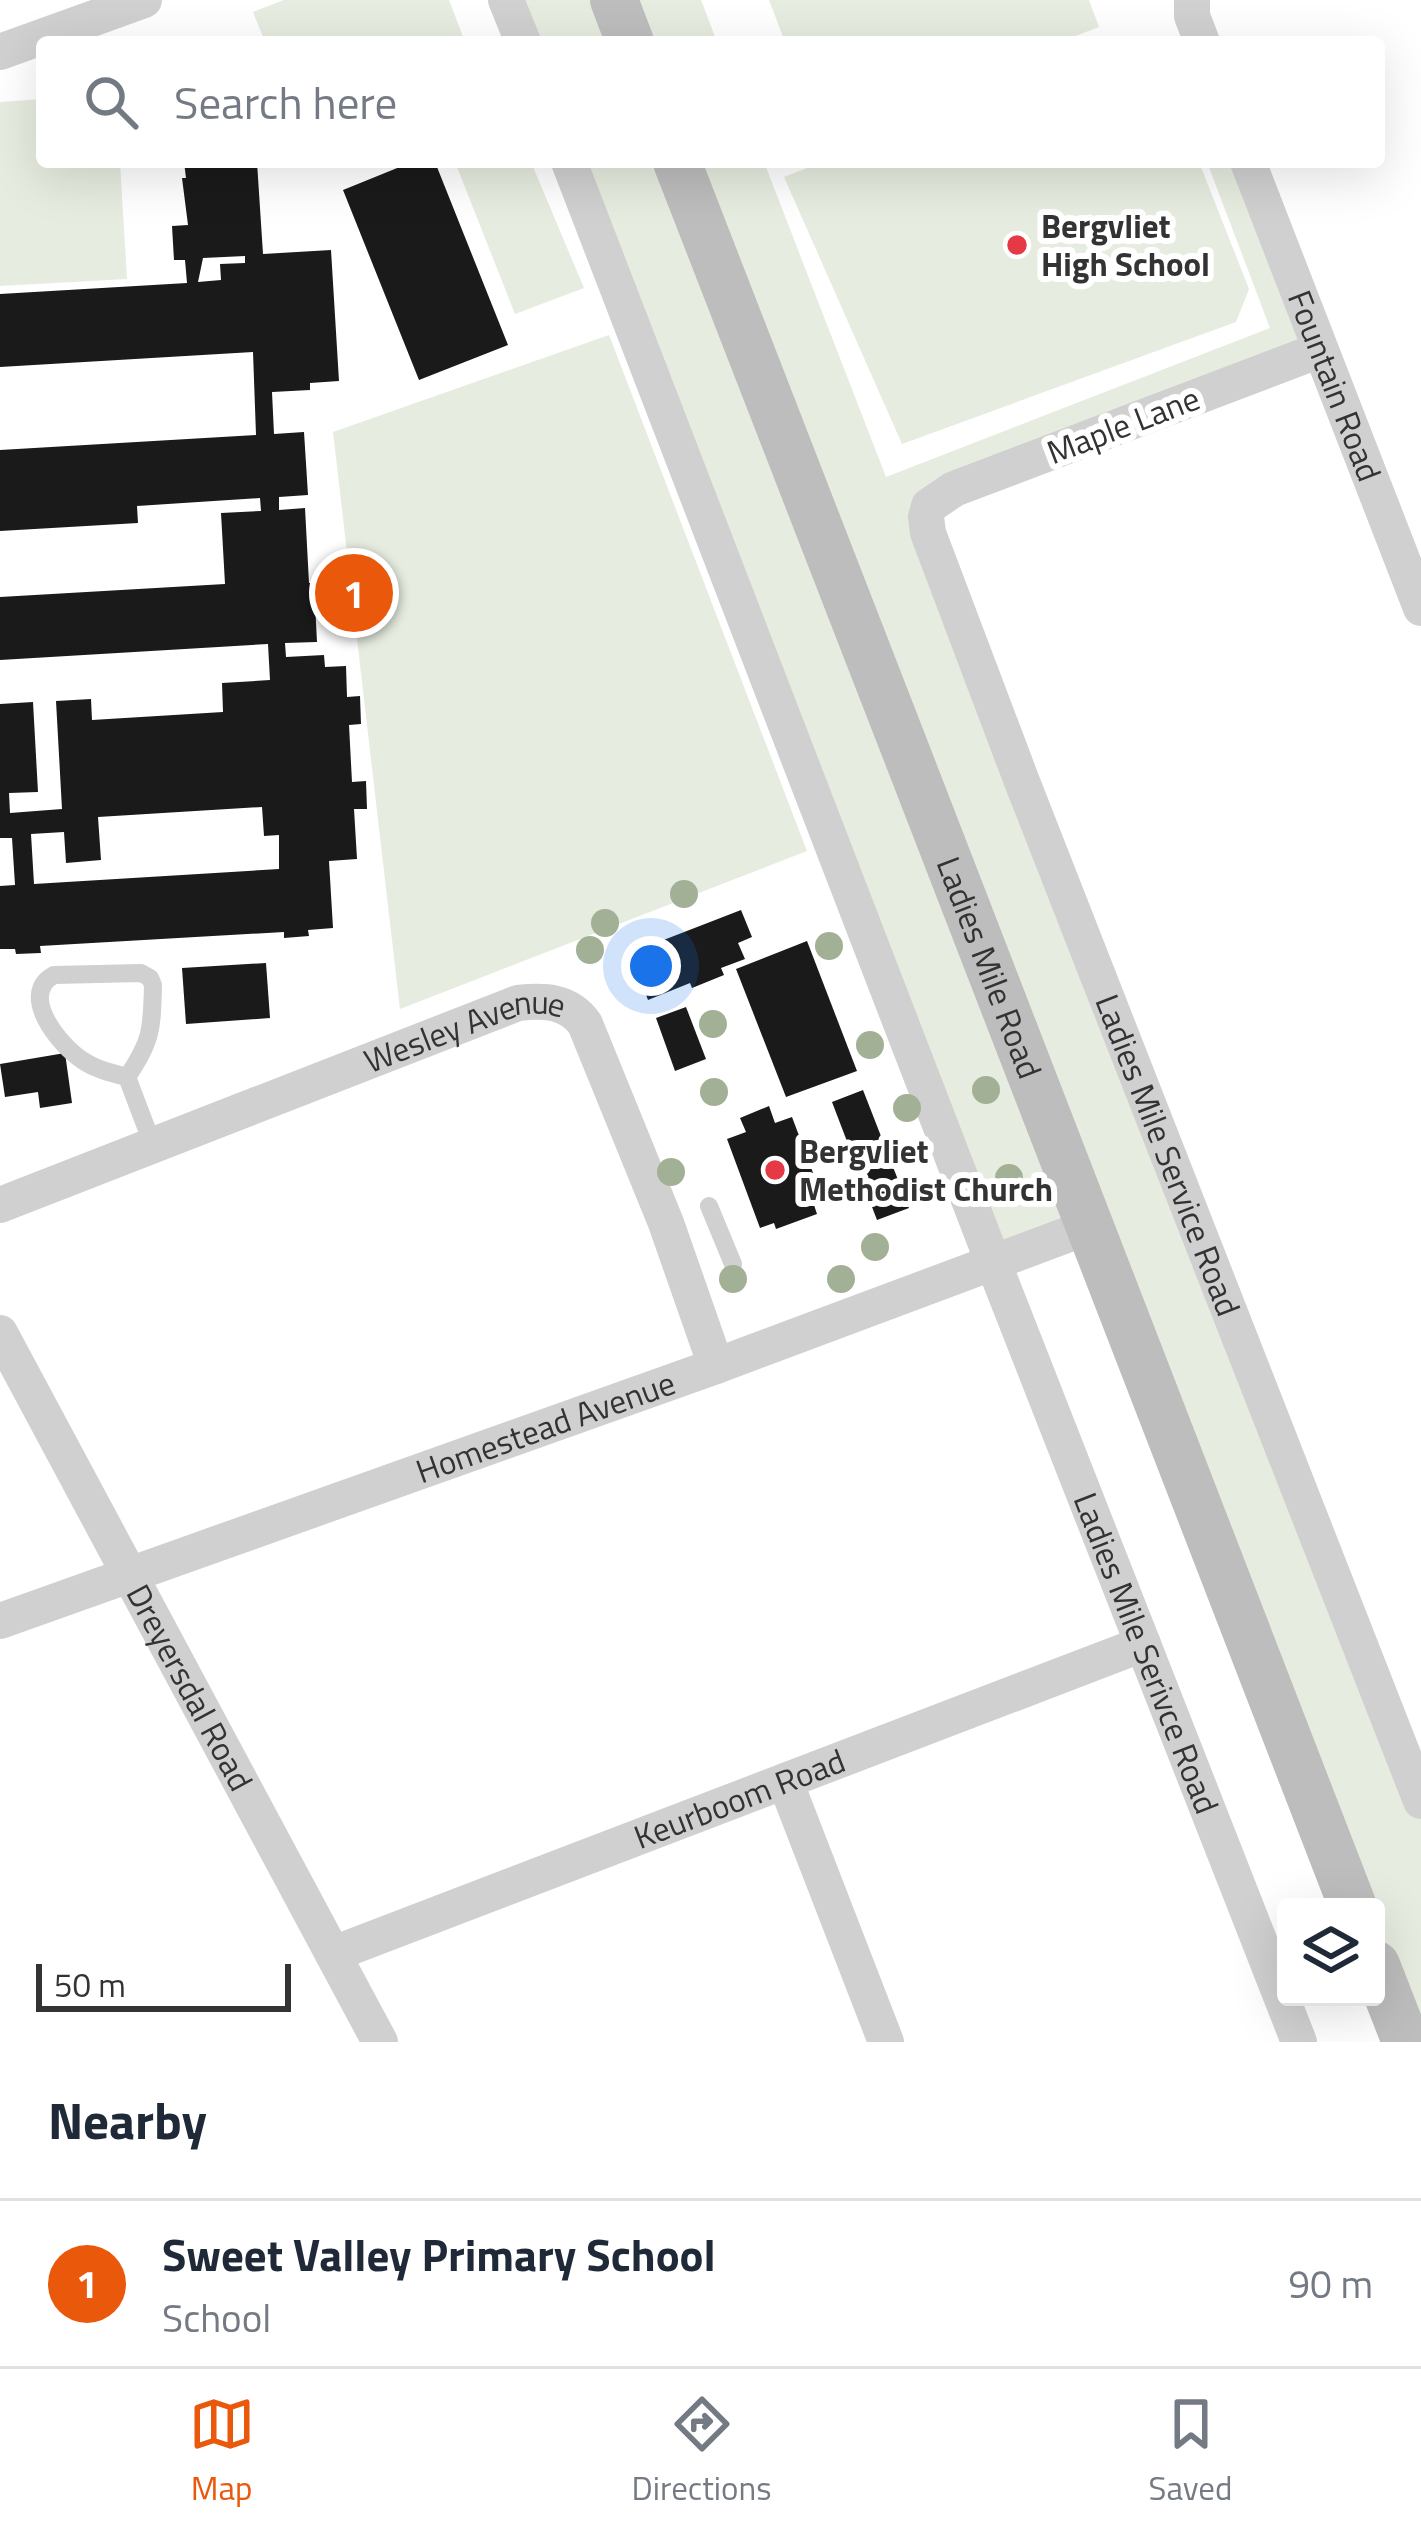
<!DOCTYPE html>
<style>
body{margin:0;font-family:"Titillium Web",sans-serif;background:#f6f6f7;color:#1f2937}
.controls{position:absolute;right:36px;bottom:36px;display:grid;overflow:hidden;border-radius:12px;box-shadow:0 12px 48px #0002}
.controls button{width:108px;height:108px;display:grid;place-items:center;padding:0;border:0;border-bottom:3px solid #e0e1e3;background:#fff;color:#1f2937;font:60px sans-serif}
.scale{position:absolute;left:36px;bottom:30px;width:255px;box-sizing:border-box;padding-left:12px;border:6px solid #333;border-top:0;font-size:33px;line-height:42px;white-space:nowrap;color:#333;-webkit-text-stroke:9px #fff;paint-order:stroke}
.you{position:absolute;left:651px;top:966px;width:42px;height:42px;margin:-30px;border:9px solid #fff;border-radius:50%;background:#1a73e8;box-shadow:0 0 0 18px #1a73e833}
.badge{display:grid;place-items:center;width:78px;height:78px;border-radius:50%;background:#ea580c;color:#fff;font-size:39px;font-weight:700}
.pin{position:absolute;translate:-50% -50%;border:6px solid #fff;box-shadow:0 3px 12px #0006}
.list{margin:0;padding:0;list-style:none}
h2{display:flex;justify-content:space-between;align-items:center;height:156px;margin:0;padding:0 48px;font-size:51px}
h2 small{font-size:39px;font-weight:400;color:#747a83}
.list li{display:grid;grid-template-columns:78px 1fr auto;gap:36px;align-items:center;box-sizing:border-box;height:168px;padding:0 48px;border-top:3px solid #e0e1e3}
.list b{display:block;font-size:45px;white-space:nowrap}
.list p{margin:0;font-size:39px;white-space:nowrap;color:#747a83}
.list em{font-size:39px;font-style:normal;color:#747a83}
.icon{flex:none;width:66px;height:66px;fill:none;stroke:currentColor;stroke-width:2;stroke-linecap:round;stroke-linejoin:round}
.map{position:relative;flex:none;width:1421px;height:2042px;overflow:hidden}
.search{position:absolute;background:#fff;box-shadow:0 12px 48px #0002;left:36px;right:36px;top:36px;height:132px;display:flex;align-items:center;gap:30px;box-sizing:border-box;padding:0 42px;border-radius:12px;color:#747a83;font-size:45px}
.sheet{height:324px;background:#fff}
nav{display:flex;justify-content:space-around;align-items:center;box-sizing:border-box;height:168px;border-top:3px solid #e0e1e3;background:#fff;font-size:33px;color:#747a83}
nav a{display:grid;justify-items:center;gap:6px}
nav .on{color:#ea580c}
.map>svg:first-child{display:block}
.green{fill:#e6ecdf}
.building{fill:#1a1a1a;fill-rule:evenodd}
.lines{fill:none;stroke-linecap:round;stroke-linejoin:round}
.service{stroke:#d0d0d0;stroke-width:18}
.minor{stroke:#d0d0d0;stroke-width:36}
.secondary{stroke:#bdbdbd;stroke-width:48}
.tree{fill:#a2b095}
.poi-dot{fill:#e63946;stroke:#fff;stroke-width:4.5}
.labels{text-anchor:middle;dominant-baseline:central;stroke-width:12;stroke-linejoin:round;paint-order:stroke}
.poi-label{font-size:33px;font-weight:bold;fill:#333;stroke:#fff;text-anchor:start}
.street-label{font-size:33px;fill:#333;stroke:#fff}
</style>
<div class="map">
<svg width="1421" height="2042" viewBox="0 0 1421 2042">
<rect width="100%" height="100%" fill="#fff"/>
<g class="green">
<polygon points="284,0 449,0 465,42 265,42 253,12"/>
<polygon points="506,0 701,0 717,42 523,42"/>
<polygon points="769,0 1089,0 1099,27 1060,42 785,42"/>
<polygon points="42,99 42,162 120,162 127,279 0,286 0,102"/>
<polygon points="455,162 531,162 584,288 515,314"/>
<polygon points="569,162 764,162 886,477 1270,328 1207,162 1248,162 1320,350 929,505 1421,1801 1421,2042 1376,1965 1376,1907 1088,1227 993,1262"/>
<polygon points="822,162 1199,162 1249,289 1236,322 902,444 784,177"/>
<polygon points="609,335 807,851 400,1009 333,432"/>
</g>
<g class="building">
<path d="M 184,162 L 257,162 L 263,254 L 331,250 L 339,381 L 310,383 L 310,390 L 272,392 L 274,434 L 304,432 L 308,495 L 279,497 L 279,510 L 305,508 L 309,583 L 314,583 L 317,642 L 285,643 L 286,657 L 324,655 L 325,667 L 346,666 L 347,697 L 360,696 L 361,724 L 349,725 L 352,782 L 366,781 L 367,809 L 354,809 L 357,859 L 329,861 L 333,928 L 308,930 L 309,936 L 284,938 L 284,932 L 40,946 L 41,953 L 16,954 L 15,949 L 0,949 L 0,886 L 15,885 L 12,838 L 0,838 L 0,704 L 33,702 L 38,792 L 9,793 L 10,813 L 62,809 L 56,701 L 91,699 L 92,720 L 223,712 L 222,683 L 270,680 L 268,644 L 0,660 L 0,597 L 225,584 L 221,513 L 261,511 L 260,498 L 137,506 L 138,523 L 0,531 L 0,450 L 256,435 L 253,352 L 0,367 L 0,294 L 187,283 L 185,260 L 174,260 L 172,226 L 188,225 L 182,178 L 186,178 ZM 245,256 L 245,263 L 220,264 L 221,280 L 198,282 L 203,258 ZM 262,807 L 264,836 L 279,835 L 279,869 L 34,884 L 31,834 L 64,832 L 66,863 L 101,860 L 98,817 Z"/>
<polygon points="412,162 435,162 508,345 419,380 343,190"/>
<polygon points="741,910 752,937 738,943 745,959 721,968 724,975 692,988 690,983 648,1000 630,953"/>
<polygon points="807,941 857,1071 786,1097 736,969"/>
<polygon points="266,963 270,1018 186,1024 182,968"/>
<polygon points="686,1007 706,1059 675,1071 656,1018"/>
<polygon points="65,1053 72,1103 40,1108 38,1092 5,1097 0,1064"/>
<polygon points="863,1090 909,1208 877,1220 832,1102"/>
<polygon points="769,1106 775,1123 792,1117 824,1202 814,1205 817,1214 776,1229 774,1223 760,1228 727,1139 746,1132 740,1118"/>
</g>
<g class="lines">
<g class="service">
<path d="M 141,973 L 150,978 L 153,985 C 152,1028 152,1041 127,1077 C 111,1073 95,1069 82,1060 C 59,1045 18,994 54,975 Z"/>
<polyline points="127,1077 152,1143"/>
<polyline points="709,1206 733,1264"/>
</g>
<g class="minor">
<polyline points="506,0 523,42"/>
<polyline points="1192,0 1192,16 1202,42"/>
<polyline points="0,52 144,0"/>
<path id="s1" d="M 569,162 L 993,1262 L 1299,2042"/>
<path id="s2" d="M 1248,162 L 1421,608"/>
<path id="s3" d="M 1320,350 L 954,489 L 929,506 L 926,517 L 928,533 L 1021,779 L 1421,1801"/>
<path id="s4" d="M 0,1205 L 518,1003 C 545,1000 569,1001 585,1024 L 666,1223 L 716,1366"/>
<path id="s5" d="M 0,1333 L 380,2042"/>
<path id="s6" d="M 0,1621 L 716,1366 L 1088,1227"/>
<polyline points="785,1781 886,2042"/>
<path id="s7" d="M 333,1954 L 1143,1644"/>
</g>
<g class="secondary">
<polyline points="614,0 630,42"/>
<path id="s8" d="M 677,162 C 904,743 1127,1326 1353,1907"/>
<polyline points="1376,1965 1406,2042"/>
</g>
</g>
<g class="tree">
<circle cx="684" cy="894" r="14"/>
<circle cx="605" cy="923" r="14"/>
<circle cx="829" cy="946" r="14"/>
<circle cx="590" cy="950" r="14"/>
<circle cx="713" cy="1024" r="14"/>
<circle cx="870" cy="1045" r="14"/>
<circle cx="986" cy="1090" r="14"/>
<circle cx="714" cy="1092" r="14"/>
<circle cx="907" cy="1108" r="14"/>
<circle cx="671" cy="1172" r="14"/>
<circle cx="1009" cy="1178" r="14"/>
<circle cx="875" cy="1247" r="14"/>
<circle cx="733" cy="1279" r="14"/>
<circle cx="841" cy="1279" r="14"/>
</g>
<g class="poi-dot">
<circle cx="1017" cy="245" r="12"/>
<circle cx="775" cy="1170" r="12"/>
</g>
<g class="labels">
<g class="poi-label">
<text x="1041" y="226">Bergvliet<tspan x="1041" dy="38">High School</tspan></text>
<text x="799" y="1151">Bergvliet<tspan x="799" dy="38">Methodist Church</tspan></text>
</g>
<g class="street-label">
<text stroke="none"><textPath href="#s2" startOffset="240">Fountain Road</textPath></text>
<text transform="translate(1123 425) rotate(-21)">Maple Lane</text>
<text stroke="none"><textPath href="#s8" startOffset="864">Ladies Mile Road</textPath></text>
<text stroke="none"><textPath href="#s4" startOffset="498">Wesley Avenue</textPath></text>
<text stroke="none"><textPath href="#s3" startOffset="1116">Ladies Mile Service Road</textPath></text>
<text stroke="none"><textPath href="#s6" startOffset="579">Homestead Avenue</textPath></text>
<text stroke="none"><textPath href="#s1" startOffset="1599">Ladies Mile Serivce Road</textPath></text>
<text stroke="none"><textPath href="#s5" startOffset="402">Dreyersdal Road</textPath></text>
<text stroke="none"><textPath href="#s7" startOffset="435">Keurboom Road</textPath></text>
</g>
</g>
</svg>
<div class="controls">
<button><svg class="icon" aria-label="layers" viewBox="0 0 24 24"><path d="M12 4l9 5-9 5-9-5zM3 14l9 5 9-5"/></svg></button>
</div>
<div class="scale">50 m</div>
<div class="you"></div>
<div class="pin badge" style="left:354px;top:593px">1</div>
<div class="search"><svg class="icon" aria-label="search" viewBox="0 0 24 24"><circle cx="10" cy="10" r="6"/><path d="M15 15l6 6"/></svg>Search here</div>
</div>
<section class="sheet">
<h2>Nearby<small></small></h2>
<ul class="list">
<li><span class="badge">1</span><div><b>Sweet Valley Primary School</b><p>School</p></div><em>90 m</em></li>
</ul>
</section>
<nav>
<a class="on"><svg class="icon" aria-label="map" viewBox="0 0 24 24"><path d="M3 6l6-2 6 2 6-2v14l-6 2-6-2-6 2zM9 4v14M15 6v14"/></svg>Map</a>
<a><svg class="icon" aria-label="directions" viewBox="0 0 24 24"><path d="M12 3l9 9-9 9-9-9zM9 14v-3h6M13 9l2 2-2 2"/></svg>Directions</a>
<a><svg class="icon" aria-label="saved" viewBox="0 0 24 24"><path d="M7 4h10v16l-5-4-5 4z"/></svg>Saved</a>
</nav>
